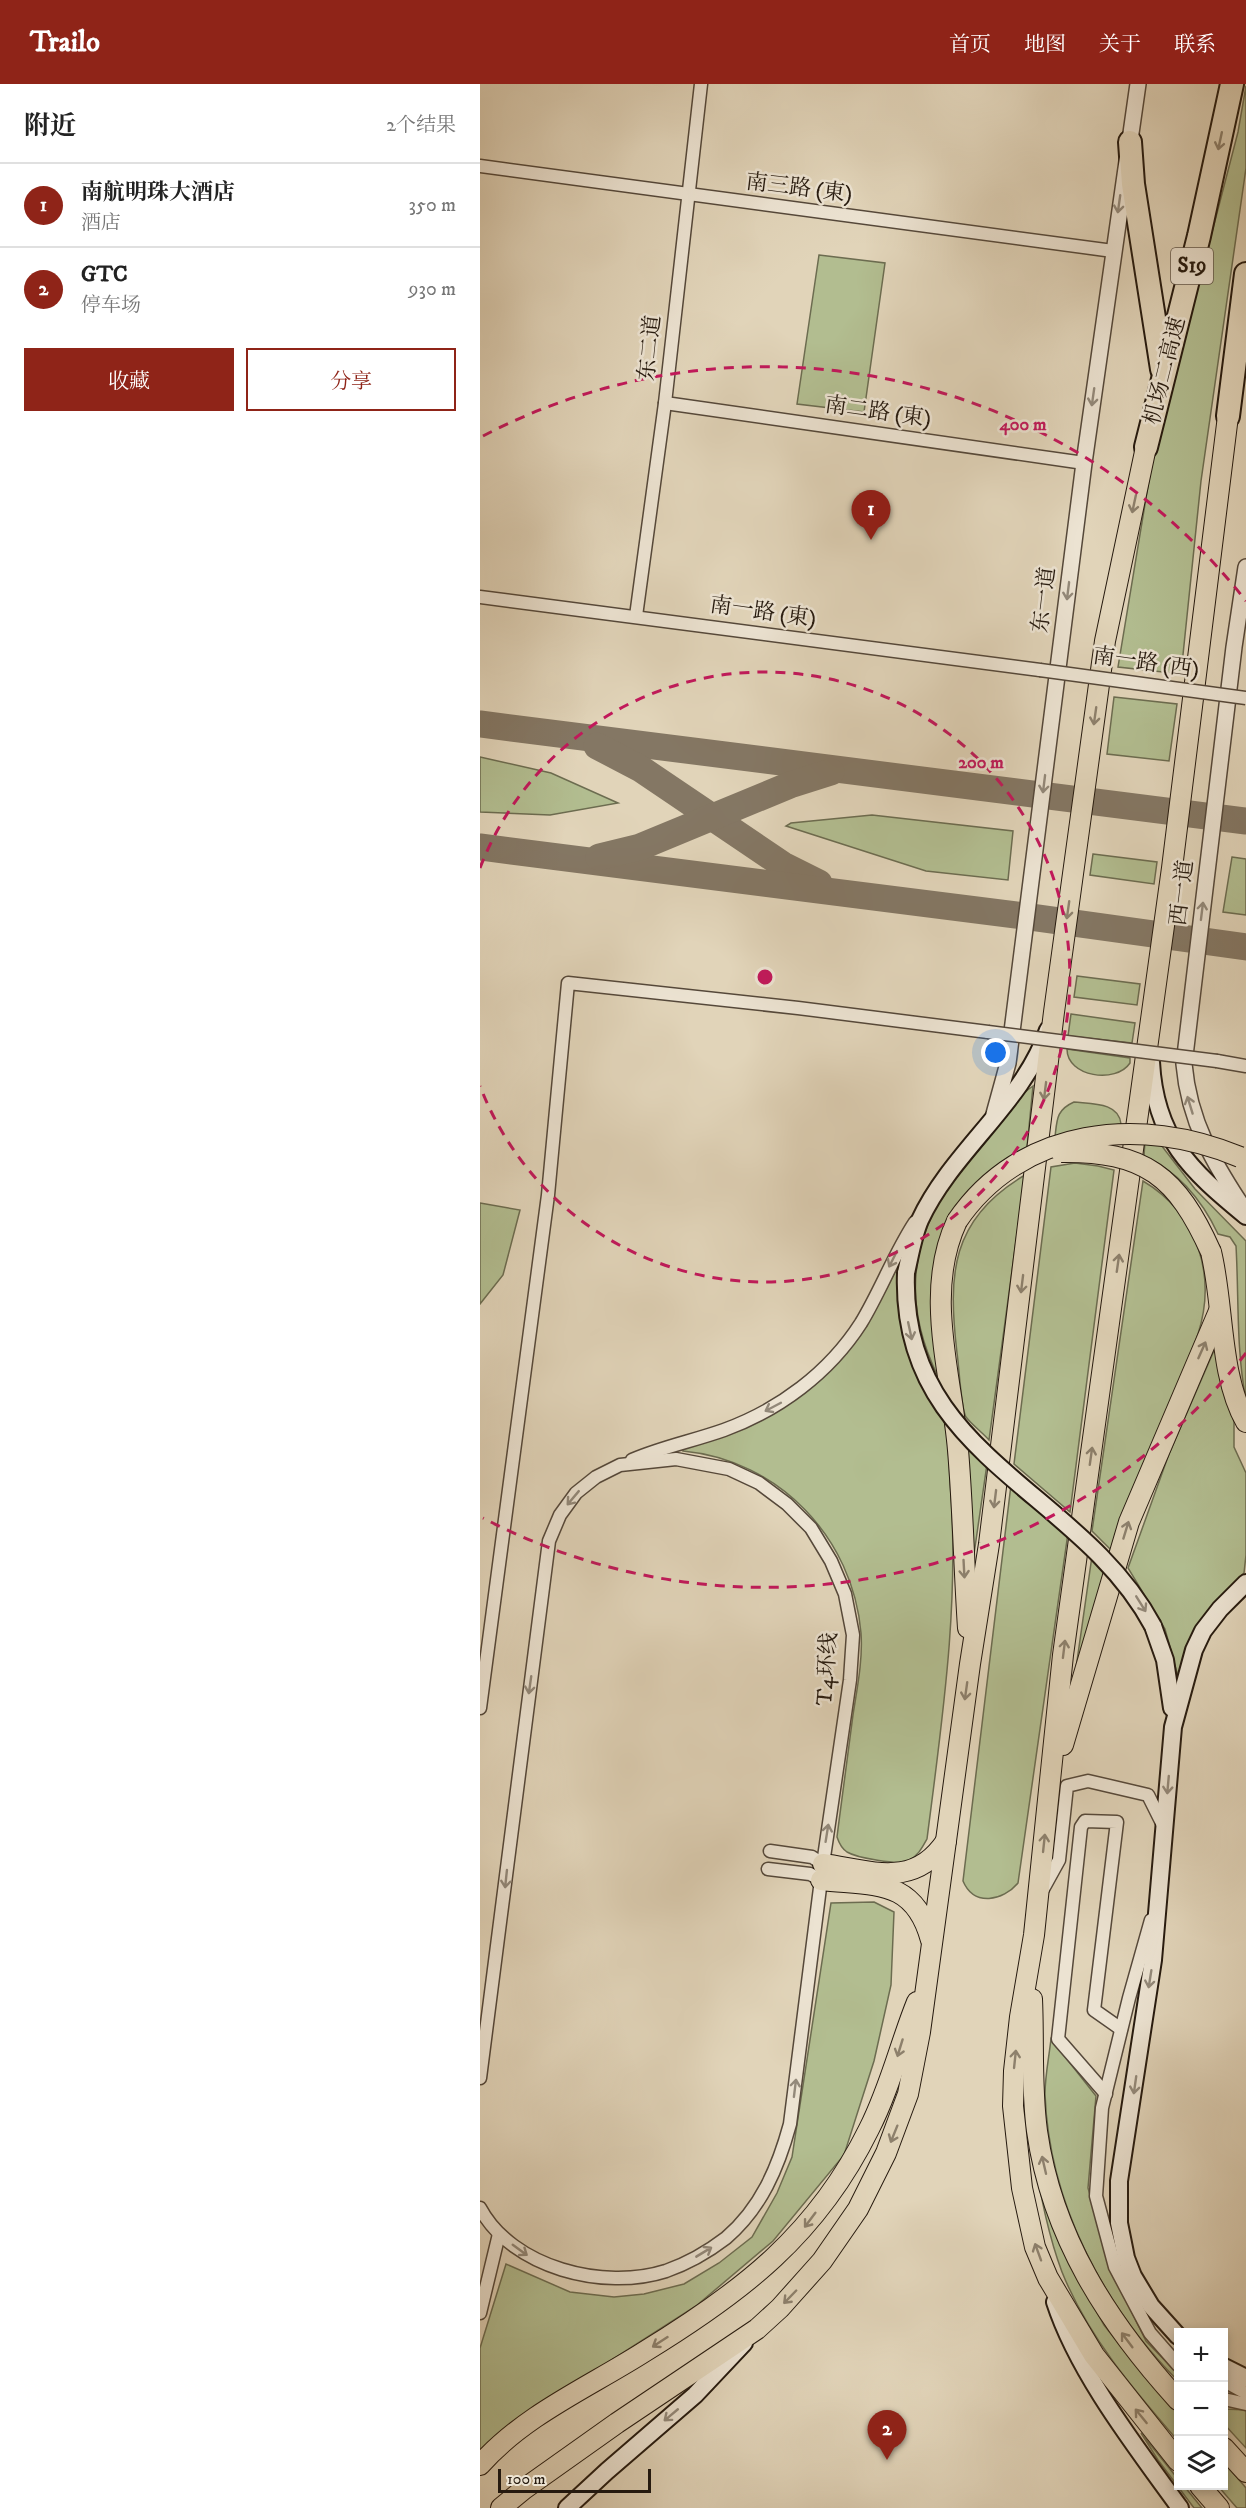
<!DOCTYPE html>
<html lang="zh">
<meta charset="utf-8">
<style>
body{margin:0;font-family:"IM FELL DW Pica","Noto Serif SC",serif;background:#f6f6f6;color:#222}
.controls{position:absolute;right:18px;bottom:18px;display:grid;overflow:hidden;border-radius:0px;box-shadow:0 3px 9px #0003}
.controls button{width:54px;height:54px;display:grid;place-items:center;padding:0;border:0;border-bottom:2px solid #e0e0e0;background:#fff;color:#222;font:30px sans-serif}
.scale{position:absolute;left:18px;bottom:15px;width:153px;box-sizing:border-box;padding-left:6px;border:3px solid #261a0f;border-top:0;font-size:16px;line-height:21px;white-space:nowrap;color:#261a0f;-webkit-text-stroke:4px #ece3d2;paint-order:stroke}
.you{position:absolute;left:516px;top:969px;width:21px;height:21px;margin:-15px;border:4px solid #fff;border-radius:50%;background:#1a73e8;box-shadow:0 0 0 9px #1a73e833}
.badge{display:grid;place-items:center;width:39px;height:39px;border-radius:50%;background:#8f2418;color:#fff;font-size:20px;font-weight:700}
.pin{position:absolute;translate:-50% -50px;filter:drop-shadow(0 2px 3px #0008)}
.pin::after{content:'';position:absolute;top:32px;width:21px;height:18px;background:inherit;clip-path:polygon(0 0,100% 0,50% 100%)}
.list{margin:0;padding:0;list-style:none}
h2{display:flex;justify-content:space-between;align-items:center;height:78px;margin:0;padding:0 24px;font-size:26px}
h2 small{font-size:20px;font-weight:400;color:#767676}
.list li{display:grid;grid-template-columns:39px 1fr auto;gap:18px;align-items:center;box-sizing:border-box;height:84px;padding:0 24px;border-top:2px solid #e0e0e0}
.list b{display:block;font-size:22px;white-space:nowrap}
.list p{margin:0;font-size:20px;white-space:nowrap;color:#767676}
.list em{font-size:20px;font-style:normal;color:#767676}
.actions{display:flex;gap:12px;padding:18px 24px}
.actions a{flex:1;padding:14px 0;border:2px solid #8f2418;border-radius:0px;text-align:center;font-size:21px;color:#8f2418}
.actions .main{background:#8f2418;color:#fff}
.icon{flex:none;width:33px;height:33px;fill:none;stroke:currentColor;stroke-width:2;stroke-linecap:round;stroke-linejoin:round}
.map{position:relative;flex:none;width:766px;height:2424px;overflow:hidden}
header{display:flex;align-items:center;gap:36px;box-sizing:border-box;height:84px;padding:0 30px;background:#8f2418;color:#fff}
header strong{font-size:28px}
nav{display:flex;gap:33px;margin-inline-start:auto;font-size:21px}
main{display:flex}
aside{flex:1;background:#fff}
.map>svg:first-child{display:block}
.green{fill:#b2bd90;stroke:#6c6c50;stroke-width:1.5}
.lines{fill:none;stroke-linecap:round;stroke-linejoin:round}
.taxiway{stroke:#847764;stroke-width:27}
.minor-casing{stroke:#55483a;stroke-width:15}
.tertiary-casing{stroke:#55483a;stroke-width:18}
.secondary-casing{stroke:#261a0f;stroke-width:20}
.primary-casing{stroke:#261a0f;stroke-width:22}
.motorway-casing{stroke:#261a0f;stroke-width:26}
.minor{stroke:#ece3d2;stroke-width:12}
.tertiary{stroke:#ece3d2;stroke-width:15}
.secondary{stroke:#ece3d2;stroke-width:16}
.primary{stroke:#e1d4b9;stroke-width:20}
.motorway{stroke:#e1d4b9;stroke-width:22}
.minor-bridge-casing{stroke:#55483a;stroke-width:15;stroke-linecap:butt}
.secondary-bridge-casing{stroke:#261a0f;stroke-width:20;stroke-linecap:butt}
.primary-bridge-casing{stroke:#261a0f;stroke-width:22;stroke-linecap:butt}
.minor-bridge{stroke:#ece3d2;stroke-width:12}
.secondary-bridge{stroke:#ece3d2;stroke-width:16}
.primary-bridge{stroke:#e1d4b9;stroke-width:20}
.oneway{stroke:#8d806c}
.oneway2{stroke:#93897a}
.ring{fill:none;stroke:#c2185b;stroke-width:3;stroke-dasharray:10 8}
.labels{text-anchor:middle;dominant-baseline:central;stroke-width:5;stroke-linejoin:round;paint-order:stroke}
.shield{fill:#ece3d2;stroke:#61564a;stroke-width:1.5}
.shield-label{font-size:21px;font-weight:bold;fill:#261a0f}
.street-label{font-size:22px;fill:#261a0f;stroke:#ece3d2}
.centre{fill:#c2185b;stroke:#ece3d2;stroke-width:3}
.ring-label{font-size:18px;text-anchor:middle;font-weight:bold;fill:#c2185b;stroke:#ece3d2;stroke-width:5;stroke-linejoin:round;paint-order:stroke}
</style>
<header>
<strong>Trailo</strong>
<nav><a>首页</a><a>地图</a><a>关于</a><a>联系</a></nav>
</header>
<main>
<aside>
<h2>附近<small>2个结果</small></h2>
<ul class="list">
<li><span class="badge">1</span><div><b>南航明珠大酒店</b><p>酒店</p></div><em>350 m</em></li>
<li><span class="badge">2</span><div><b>GTC</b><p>停车场</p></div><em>930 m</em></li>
</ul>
<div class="actions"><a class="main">收藏</a><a>分享</a></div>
</aside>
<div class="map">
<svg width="766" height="2424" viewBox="0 0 766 2424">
<rect width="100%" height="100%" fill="#e1d4b9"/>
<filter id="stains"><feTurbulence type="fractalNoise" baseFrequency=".00333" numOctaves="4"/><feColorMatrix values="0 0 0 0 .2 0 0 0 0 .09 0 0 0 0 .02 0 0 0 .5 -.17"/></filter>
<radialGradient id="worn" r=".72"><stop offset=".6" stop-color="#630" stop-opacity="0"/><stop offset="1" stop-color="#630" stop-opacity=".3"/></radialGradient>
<g class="green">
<polygon points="766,2 766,84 721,397 701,590 638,583 671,384 758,48"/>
<polygon points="339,171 405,179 384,328 317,320"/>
<polygon points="634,613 697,620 689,677 627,670"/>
<polygon points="0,673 71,689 138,719 70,731 0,728"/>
<polygon points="392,731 533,747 528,796 446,787 306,742 311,739"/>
<polygon points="613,770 677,778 674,800 610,791"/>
<polygon points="752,773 766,775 766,831 743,828"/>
<polygon points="597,892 660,900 657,921 594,913"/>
<polygon points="591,930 655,939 652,959 588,952"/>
<path d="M 587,965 L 650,974 L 650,979 C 636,1000 587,993 587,965 Z"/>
<path d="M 553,1002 L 547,1063 C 436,1128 446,1193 465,1306 C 429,1241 423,1177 463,1111 C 474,1093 490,1077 503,1061 C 519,1041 532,1016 553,1002 Z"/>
<path d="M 594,1018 C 611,1020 639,1018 641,1040 L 596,1047 L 575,1053 C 577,1036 576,1026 594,1018 Z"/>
<path d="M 665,1057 L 678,1057 L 715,1105 L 766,1157 L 766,1316 C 756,1265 759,1214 756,1162 L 750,1153 L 738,1150 C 722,1116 699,1088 664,1072 Z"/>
<polygon points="595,1079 618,1082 634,1086 590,1428 534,1380 571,1083"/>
<path d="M 545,1091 L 509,1356 C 502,1348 492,1341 486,1333 C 481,1325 479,1281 477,1269 C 468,1191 470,1135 545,1091 Z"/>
<path d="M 663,1097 C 717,1129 737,1191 718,1250 C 708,1280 693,1310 681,1339 C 664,1381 647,1424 631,1466 L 612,1447 Z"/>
<polygon points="0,1119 40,1126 23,1191 0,1220"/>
<path d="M 416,1186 L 420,1187 C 417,1229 425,1268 444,1305 C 450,1316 463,1328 465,1340 C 469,1358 469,1379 470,1398 C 480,1518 462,1637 447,1755 C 442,1764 438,1772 428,1777 C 418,1781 377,1774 367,1768 C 361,1764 359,1759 357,1753 C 362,1712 368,1671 373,1631 C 377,1605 383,1576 381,1549 C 373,1454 299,1376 203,1367 L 203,1364 C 309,1338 370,1284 416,1186 Z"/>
<polygon points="736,1262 754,1338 754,1363 766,1389 766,1471 764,1489 742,1514 699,1596 685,1545 648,1484 689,1370"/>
<polygon points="486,1359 507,1380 493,1477"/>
<path d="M 531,1401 L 588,1449 L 538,1799 C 523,1817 494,1823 483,1797 Z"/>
<polygon points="612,1472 625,1485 597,1585 596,1584"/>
<polygon points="394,1818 414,1828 411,1901 394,1977 364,2071 293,2157 216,2222 111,2289 0,2369 0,2264 26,2180 90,2208 134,2213 164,2210 204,2200 239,2179 272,2153 297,2109 312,2073 351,1819"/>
<path d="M 571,1955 L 616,2012 L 608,2104 L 630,2184 L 666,2257 L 698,2290 L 698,2297 C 623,2221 569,2119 565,2010 C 565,1992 569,1973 571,1955 Z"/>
<path d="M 552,2064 L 593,2185 L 624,2241 L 662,2289 L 698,2328 L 698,2357 C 654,2306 608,2253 582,2188 C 567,2148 560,2106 552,2064 Z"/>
<polygon points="744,2325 766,2326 766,2364 744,2340"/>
<polygon points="661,2349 698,2395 698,2402 704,2402 722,2424 714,2424 678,2376"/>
<polygon points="744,2378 766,2404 766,2424 757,2424 738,2402 744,2402"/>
</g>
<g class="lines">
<g class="taxiway">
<polyline points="0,640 766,737"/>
<polyline points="117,662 161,685 303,781 339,799"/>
<polyline points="0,763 536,831 766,863"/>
<polyline points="119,773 160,763 310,701 351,688"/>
</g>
<defs>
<g id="minor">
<polyline points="0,82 633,167"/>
<polyline points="185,319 604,379"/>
<polyline points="0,513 560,586"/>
<polyline points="156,532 185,319 221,0"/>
<polyline points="737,977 766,982"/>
<path d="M 152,1376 C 182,1363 213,1357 244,1346 C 299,1326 349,1289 381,1239 C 401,1206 414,1170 435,1138"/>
<polyline points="0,1624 68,1111 88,899 318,924 508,948"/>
<polyline points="290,1767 332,1773 343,1780"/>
<polyline points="288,1785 330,1790 341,1796"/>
<polyline points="563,1805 579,1776 587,1702 608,1697 668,1711 683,1741"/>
<polyline points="671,1836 649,1914 622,2024 616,2112 635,2183 670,2249 698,2281"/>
<path d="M 0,1994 L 69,1457 L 80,1431 L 96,1409 L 116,1393 L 140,1381 L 196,1375 L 249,1385 L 279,1399 L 307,1420 L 331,1444 L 351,1477 L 365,1510 L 373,1551 L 370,1596 L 343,1780 L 310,2040 C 298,2084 281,2124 246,2154 C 229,2167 206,2180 186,2187 C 124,2207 32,2184 0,2124"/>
<polyline points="626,2010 578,1955 601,1743 605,1737 637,1738 614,1926 641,1945"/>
<polyline points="0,2229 19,2150"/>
<polyline points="744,2297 766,2309"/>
<polyline points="744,2315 766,2320"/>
</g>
<g id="tertiary">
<path d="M 766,483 L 754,563 L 704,980 C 709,1038 734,1080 766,1128"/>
<polyline points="514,1030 528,979 604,379 658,0"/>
</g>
<g id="secondary">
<path d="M 671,978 C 675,1054 710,1086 766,1132"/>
<path d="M 426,1189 C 430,1172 433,1152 440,1136 C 472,1067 544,1018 568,946"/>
<polyline points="673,1542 685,1576 692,1624"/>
<path d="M 575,2218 C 598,2289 656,2363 700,2424"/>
<polyline points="698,2252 671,2222 653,2192 646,2174 639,2139 639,2097 673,1876 693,1643 714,1566 723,1547 740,1525 766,1499"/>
<polyline points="744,2283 766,2294"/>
<polyline points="87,2424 127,2387 215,2311 264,2259"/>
</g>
<g id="primary">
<path d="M 477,1137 C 443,1209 472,1291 478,1366 C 483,1425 484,1485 488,1544"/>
<path d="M 731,1168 C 744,1220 739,1291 766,1338"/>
<polyline points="583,1661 649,1438 739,1227"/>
<path d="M 343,1780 C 392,1787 434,1805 466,1757"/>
<path d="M 341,1796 C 395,1802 434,1794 451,1856"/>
<path d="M 552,1915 C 554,1959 551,2003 557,2047 C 572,2153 628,2239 698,2316"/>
<polyline points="744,2364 766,2388"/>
<polyline points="698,2377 614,2271 568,2194 555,2163 542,2104 533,2022 534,1987 540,1933 554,1851 583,1571 692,784 748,332"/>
<path d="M 0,2381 C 44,2331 109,2303 164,2268 C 262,2208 337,2151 389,2045 C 410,2004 420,1960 437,1918"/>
<polyline points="720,2402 739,2424"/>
<polyline points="21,2424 44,2405 137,2339 277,2245 300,2224 342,2177 378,2125 406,2069 428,2010 440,1948 490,1580 509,1460 574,928 625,557 666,363"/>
</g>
<g id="motorway">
<polyline points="650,58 653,100 682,285"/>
<polyline points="748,332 766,190"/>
<polyline points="666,363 719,152 752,0"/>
</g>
</defs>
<use href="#minor" class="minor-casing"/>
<use href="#tertiary" class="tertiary-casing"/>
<use href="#secondary" class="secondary-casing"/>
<use href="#primary" class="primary-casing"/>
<use href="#motorway" class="motorway-casing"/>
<use href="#minor" class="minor"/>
<use href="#tertiary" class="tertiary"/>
<use href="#secondary" class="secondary"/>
<use href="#primary" class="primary"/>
<use href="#motorway" class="motorway"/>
<defs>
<g id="minor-bridge">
<polyline points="560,586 766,614"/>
<polyline points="508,948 737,977"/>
</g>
<path id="secondary-bridge" d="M 426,1189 C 419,1373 600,1405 673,1542"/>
<g id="primary-bridge">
<path d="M 581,1068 C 665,1067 697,1092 731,1168"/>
<path d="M 477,1137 C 541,1043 661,1031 760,1073"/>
</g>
</defs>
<use href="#minor-bridge" class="minor-bridge-casing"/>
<use href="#secondary-bridge" class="secondary-bridge-casing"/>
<use href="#primary-bridge" class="primary-bridge-casing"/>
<use href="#minor-bridge" class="minor-bridge"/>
<use href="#secondary-bridge" class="secondary-bridge"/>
<use href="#primary-bridge" class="primary-bridge"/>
</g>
<defs><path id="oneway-shaft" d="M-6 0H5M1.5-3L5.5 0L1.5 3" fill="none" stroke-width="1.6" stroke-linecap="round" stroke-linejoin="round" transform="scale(1.5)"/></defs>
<g class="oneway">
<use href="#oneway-shaft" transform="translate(740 57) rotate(102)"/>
<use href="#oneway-shaft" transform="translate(654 420) rotate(102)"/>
<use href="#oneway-shaft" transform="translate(615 632) rotate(98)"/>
<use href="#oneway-shaft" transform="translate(588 826) rotate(98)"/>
<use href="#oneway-shaft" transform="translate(565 1007) rotate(97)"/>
<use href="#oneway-shaft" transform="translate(638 1179) rotate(-82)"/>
<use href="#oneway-shaft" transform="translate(542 1200) rotate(97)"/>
<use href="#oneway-shaft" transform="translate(722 1266) rotate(-66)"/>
<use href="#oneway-shaft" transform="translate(611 1372) rotate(-82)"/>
<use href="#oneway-shaft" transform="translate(515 1415) rotate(97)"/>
<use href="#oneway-shaft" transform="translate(646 1446) rotate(-73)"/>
<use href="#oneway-shaft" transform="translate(484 1485) rotate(87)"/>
<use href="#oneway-shaft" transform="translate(584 1565) rotate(-83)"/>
<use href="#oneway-shaft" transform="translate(486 1607) rotate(98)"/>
<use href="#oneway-shaft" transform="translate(564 1759) rotate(-84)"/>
<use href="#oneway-shaft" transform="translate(420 1964) rotate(107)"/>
<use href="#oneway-shaft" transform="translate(535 1975) rotate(-84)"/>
<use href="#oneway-shaft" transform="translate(414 2050) rotate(112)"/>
<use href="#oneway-shaft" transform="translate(564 2081) rotate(-103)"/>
<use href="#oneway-shaft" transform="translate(330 2136) rotate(127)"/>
<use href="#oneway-shaft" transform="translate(558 2168) rotate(-110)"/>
<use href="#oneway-shaft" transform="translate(310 2213) rotate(134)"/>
<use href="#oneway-shaft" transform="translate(647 2256) rotate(-127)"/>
<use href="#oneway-shaft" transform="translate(180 2258) rotate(147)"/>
<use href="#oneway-shaft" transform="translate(661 2332) rotate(-129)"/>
</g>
<g class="oneway2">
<use href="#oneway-shaft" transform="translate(639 120) rotate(98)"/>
<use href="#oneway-shaft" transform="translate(613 313) rotate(98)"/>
<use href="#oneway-shaft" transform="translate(588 507) rotate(97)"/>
<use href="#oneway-shaft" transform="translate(564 700) rotate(97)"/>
<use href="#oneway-shaft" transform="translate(722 827) rotate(-83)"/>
<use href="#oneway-shaft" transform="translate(710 1021) rotate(-107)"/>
<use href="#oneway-shaft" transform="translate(413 1175) rotate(117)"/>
<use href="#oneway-shaft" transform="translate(430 1247) rotate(78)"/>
<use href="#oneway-shaft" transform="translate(293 1323) rotate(152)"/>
<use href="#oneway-shaft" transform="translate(93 1414) rotate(130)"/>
<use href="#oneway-shaft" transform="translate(661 1520) rotate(58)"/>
<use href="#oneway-shaft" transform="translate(50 1601) rotate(98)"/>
<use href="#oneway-shaft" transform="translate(688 1701) rotate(95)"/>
<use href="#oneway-shaft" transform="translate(347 1749) rotate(-81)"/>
<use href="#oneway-shaft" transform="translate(26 1795) rotate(96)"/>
<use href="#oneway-shaft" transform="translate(670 1895) rotate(99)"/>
<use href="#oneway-shaft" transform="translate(655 2001) rotate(98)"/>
<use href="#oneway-shaft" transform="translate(315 2004) rotate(-83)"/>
<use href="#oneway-shaft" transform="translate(40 2166) rotate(36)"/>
<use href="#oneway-shaft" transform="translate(224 2168) rotate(-31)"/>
<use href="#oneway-shaft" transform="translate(191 2331) rotate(140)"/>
</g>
<g class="ring">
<path d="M0 784A305 305 0 1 1 0 1002"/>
<path d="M766 1269A610 610 0 0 1 3 1434M3 352A610 610 0 0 1 766 517"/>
</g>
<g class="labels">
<rect class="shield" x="691" y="164" width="42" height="36" rx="4.5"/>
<g class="shield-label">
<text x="712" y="182">S19</text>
</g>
<g class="street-label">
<text transform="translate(319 104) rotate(7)">南三路 (東)</text>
<text transform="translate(170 264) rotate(-84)">东二道</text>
<text transform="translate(685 287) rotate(-76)">机场二高速</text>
<text transform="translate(398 328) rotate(8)">南二路 (東)</text>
<text transform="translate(564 516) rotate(-83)">东一道</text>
<text transform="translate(283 528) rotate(8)">南一路 (東)</text>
<text transform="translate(666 579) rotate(8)">南一路 (西)</text>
<text transform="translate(702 809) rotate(-83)">西一道</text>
<text transform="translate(347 1585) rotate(-86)">T4环线</text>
</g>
</g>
<circle cx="285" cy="893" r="9" class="centre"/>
<g class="ring-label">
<text x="543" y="346">400 m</text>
<text x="501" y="684">200 m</text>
</g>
<rect width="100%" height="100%" filter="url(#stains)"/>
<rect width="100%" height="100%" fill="url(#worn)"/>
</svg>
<div class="controls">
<button>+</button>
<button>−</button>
<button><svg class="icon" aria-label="layers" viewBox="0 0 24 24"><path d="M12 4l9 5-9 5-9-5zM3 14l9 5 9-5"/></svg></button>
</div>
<div class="scale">100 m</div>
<div class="you"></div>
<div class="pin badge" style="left:391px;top:456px">1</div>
<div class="pin badge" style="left:407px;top:2376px">2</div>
</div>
</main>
